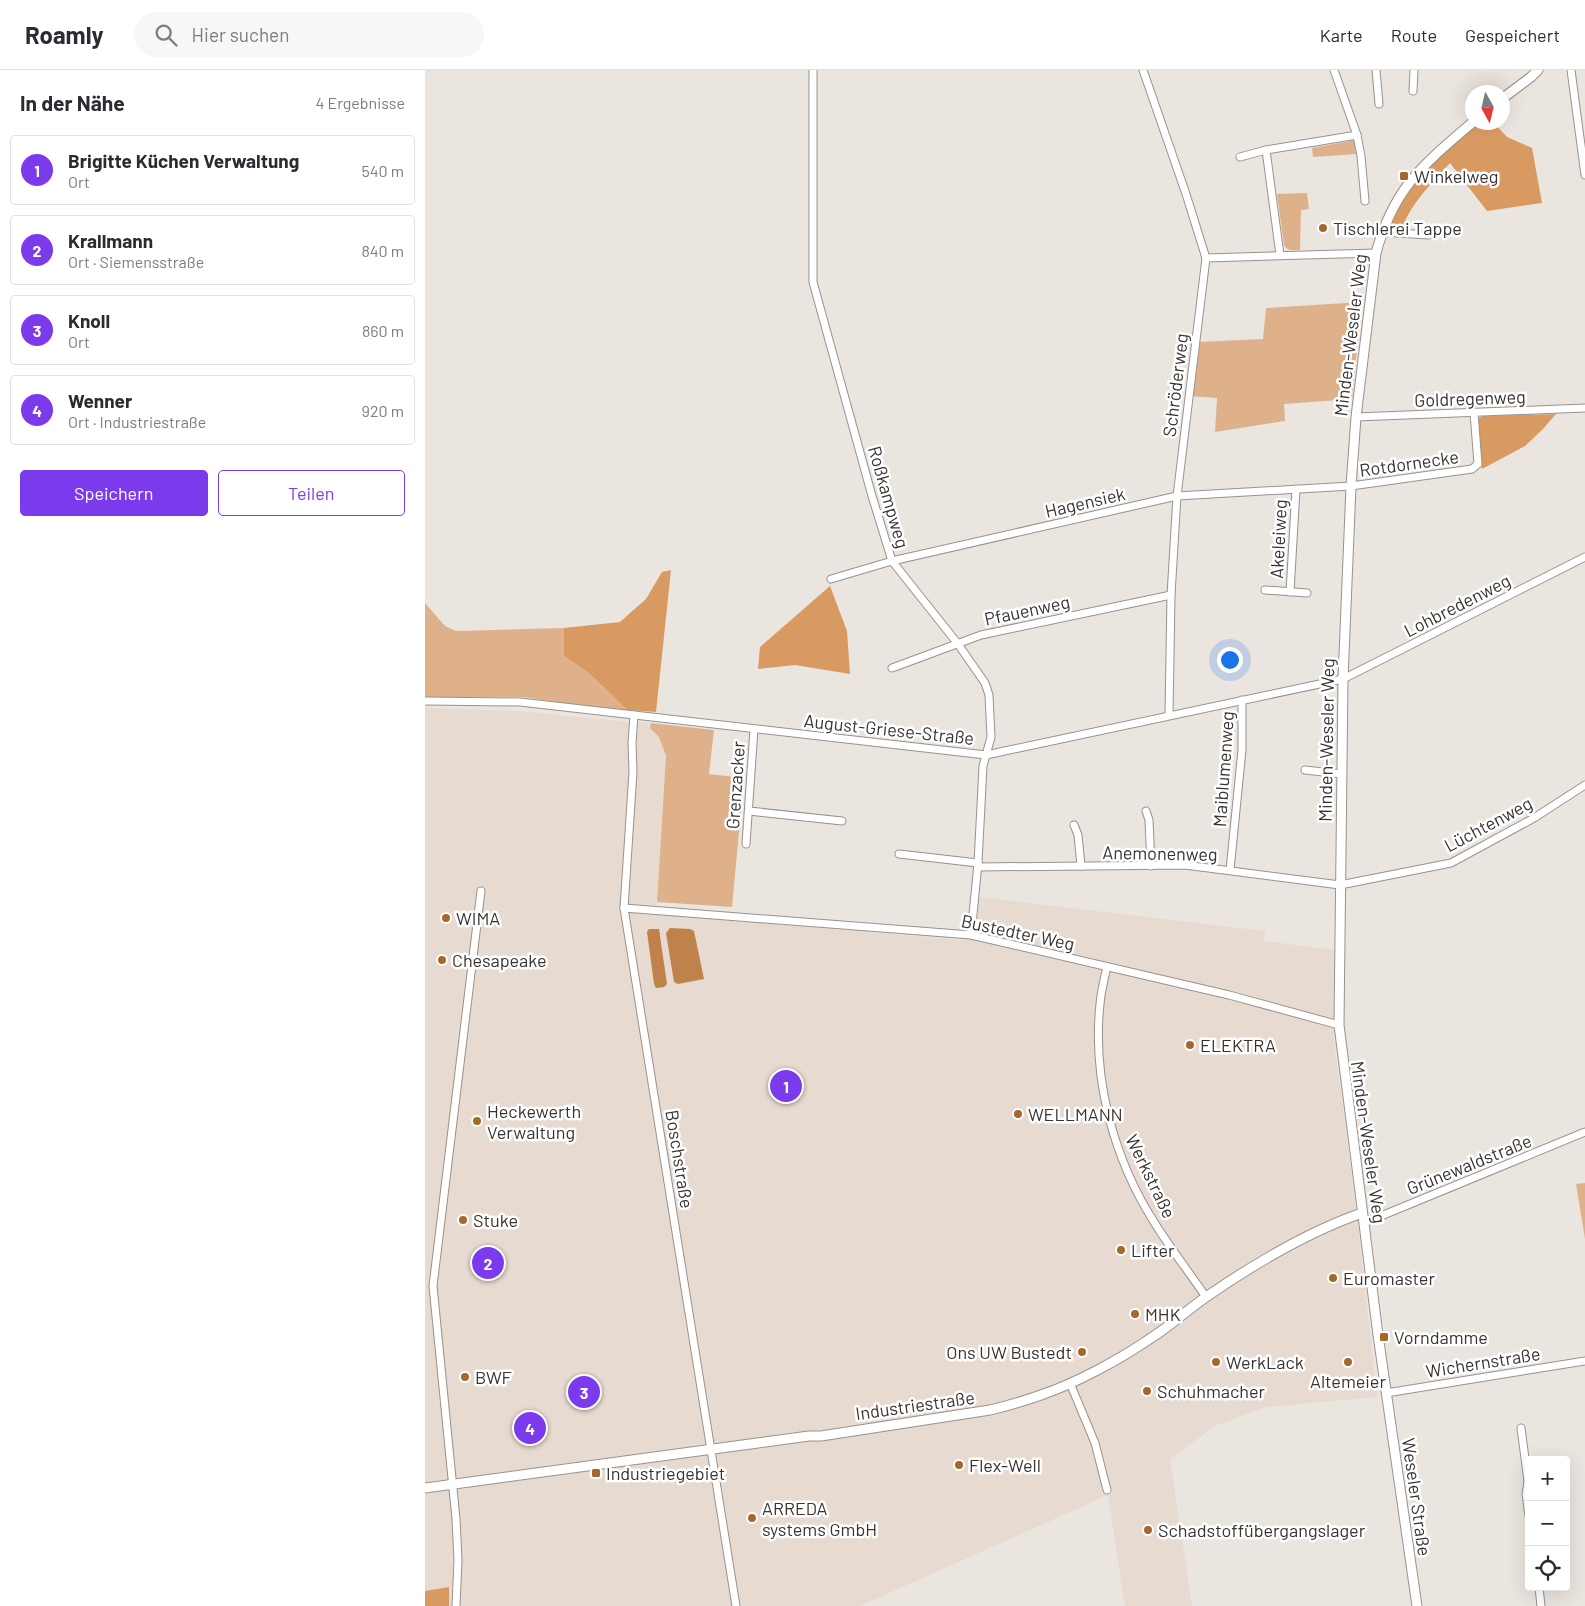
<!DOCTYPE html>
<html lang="de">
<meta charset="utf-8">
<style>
body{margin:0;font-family:Barlow,sans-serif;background:#f7f7f7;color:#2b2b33}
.controls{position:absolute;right:15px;bottom:15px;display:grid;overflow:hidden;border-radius:5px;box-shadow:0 5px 20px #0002}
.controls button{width:45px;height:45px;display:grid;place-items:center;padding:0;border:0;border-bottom:1px solid #e1e1e2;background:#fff;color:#2b2b33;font:25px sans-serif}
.compass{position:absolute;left:1040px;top:15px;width:45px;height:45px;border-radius:50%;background:#fff;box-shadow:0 5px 20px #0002;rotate:172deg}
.you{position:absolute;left:804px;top:589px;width:18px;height:18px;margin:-12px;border:4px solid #fff;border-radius:50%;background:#1a73e8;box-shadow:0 0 0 8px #1a73e833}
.badge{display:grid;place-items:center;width:32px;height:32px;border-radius:50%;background:#7c3aed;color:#fff;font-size:16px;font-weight:700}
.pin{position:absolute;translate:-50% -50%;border:2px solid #fff;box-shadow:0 1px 5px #0006}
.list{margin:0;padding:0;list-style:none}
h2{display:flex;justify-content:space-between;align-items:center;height:65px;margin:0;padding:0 20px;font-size:21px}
h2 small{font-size:16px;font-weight:400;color:#7c7c81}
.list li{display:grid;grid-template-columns:32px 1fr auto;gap:15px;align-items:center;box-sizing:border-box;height:70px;margin:0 10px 10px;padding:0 10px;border:1px solid #e1e1e2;border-radius:5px}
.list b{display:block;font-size:19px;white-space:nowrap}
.list p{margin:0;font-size:16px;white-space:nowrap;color:#7c7c81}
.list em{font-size:16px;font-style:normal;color:#7c7c81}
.actions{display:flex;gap:10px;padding:15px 20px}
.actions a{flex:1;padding:11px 0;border:1px solid #7c3aed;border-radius:5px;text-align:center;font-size:18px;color:#7c3aed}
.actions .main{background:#7c3aed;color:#fff}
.icon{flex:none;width:28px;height:28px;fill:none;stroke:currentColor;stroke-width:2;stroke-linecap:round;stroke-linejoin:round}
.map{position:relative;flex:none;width:1160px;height:1536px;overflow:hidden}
header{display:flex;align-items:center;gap:30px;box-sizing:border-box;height:70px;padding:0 25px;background:#fff;border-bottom:1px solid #e1e1e2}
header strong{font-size:24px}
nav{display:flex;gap:28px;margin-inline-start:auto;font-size:18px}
.search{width:350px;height:45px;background:#f7f7f7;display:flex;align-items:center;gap:12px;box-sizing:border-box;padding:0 18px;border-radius:28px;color:#7c7c81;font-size:19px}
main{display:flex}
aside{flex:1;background:#fff}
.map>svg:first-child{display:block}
.built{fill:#e7dad0}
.green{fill:#dfb18a}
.forest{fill:#d99a62}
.water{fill:#bf824a}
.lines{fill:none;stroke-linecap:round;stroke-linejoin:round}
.minor-casing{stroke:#98928d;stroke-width:9}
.tertiary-casing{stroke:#98928d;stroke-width:11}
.minor{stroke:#fff;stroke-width:7}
.tertiary{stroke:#fff;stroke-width:9}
.poi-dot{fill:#a5682c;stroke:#fff;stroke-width:2}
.labels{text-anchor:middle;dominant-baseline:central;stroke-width:5;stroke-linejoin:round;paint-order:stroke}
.poi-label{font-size:18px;fill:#373432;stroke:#fff;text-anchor:start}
.street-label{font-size:18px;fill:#373432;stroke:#fff}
</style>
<header>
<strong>Roamly</strong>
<div class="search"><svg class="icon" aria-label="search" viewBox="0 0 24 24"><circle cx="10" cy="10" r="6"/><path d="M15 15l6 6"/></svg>Hier suchen</div>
<nav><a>Karte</a><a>Route</a><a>Gespeichert</a></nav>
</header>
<main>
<aside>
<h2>In der Nähe<small>4 Ergebnisse</small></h2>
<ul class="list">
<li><span class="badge">1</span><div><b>Brigitte Küchen Verwaltung</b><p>Ort</p></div><em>540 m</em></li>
<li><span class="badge">2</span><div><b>Krallmann</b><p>Ort · Siemensstraße</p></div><em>840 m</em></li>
<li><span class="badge">3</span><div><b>Knoll</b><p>Ort</p></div><em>860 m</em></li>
<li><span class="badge">4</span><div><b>Wenner</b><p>Ort · Industriestraße</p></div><em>920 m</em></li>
</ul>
<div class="actions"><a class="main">Speichern</a><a>Teilen</a></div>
</aside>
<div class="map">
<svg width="1160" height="1536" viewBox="0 0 1160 1536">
<rect width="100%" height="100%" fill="#ebe5e0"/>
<polygon class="built" points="0,638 95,641 203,652 226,653 225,658 234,667 241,686 231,844 536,870 551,857 554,827 840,861 839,871 910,880 909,970 934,1163 952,1327 841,1337 792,1355 745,1389 767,1536 700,1536 683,1425 435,1536 24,1536 24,1517 0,1521"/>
<g class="green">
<polygon points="931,70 932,84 888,87 887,78"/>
<path d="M 882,123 L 884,139 L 876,140 L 875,180 C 868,180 863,182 859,175 L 852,124 Z"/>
<polygon points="937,232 927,329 859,334 860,351 790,362 792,328 765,326 773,272 838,269 841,238"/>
<polygon points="0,533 20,556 31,561 139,558 139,586 164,603 202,640 187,640 98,627 0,627"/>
<polygon points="226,653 289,660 284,704 319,708 307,837 232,832 241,686 234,667 225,658"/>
<polygon points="1160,1113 1160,1169 1151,1114"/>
</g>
<g class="forest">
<path d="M 1055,53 L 1069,53 L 1082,67 L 1107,78 L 1117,133 L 1062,141 L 1025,93 C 1006,114 985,134 976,161 L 962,160 C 983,110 1014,86 1055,53 Z"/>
<polygon points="1131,344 1118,359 1100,376 1057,399 1052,353 1054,348 1058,346"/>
<polygon points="246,500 231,642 202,640 164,603 139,586 139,558 195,552 221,529 237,502"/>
<polygon points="405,516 422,561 425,604 370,595 333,599 335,577"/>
<polygon points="24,1517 24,1536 0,1536 0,1521"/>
</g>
<g class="water">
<polygon points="245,858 265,859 269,861 279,909 253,914 249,912 241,863"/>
<polygon points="224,859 234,859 242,914 239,917 231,918 229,914 222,862"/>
</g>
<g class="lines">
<defs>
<g id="minor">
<polyline points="388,0 388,212 447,426 467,491 533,574 560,613 564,625 566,667 558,696 553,793 546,865"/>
<polyline points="718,0 761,124 781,188 752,426 746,525 744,645"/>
<polyline points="909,0 932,65 936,86 940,131"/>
<polyline points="951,0 954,34"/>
<polyline points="1146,0 1160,105"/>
<polyline points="988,21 989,0"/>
<polyline points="815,87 841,80"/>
<polyline points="956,162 1004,165"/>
<polyline points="855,185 841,80 932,65"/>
<polyline points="781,188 951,183"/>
<polyline points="931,347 1160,338"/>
<polyline points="406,509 467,491 752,426 926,416 1047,399 1053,394 1049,343"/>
<polyline points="840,520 882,523"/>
<polyline points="865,522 871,419"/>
<polyline points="467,598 556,565 746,525"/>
<polyline points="0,631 95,632 561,685 918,609 1160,487"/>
<polyline points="209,645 207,673 208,702 199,838 311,1536"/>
<polyline points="880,700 916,704"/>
<polyline points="324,741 417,751"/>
<polyline points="721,741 724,750 726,796"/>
<polyline points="649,755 653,765 656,796"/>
<polyline points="321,774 329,659"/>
<polyline points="474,784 553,793"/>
<polyline points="553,797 760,795 915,815 1026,793 1109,748 1160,715"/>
<polyline points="805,800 817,680 817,630"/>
<polyline points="199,838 546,865 804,925 914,955"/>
<path d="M 682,897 C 679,909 676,922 675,934 C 667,1009 689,1089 729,1152 C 745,1178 764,1202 781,1227"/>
<polyline points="939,1153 1160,1062"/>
<polyline points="645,1313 670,1373 682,1420"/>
<polyline points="961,1323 1160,1291"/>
<polyline points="1096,1358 1103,1411 1101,1424 1104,1446"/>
<polyline points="1114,1517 1116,1536"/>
<polyline points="31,1536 33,1490 31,1449 8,1216 56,821"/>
</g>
<g id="tertiary">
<polyline points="1078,28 1106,7 1113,0"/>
<path d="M 0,1418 L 384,1366 L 396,1366 L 565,1340 C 582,1336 599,1331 616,1325 C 651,1313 692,1291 723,1270 C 744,1257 761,1241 781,1227 C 829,1194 882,1162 937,1143"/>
<path d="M 992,1536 L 953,1265 L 914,955 L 918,609 L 926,416 L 931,347 L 951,183 C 969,117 998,95 1048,52"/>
</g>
</defs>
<use href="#minor" class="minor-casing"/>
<use href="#tertiary" class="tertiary-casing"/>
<use href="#minor" class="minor"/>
<use href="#tertiary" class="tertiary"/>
</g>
<g class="poi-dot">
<rect x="974" y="101" width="10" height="10" rx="2.5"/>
<circle cx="898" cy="158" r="5"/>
<circle cx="21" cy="848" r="5"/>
<circle cx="17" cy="890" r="5"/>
<circle cx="765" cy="975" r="5"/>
<circle cx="593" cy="1044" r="5"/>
<circle cx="52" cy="1051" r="5"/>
<circle cx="38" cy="1150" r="5"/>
<circle cx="696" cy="1180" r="5"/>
<circle cx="908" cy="1208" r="5"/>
<circle cx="710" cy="1244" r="5"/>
<rect x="954" y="1262" width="10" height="10" rx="2.5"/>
<circle cx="657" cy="1282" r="5"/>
<circle cx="791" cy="1292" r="5"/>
<circle cx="923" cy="1292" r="5"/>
<circle cx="40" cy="1307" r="5"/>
<circle cx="722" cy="1321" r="5"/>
<circle cx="534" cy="1395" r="5"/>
<rect x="166" y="1398" width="10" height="10" rx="2.5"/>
<circle cx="327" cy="1448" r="5"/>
<circle cx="723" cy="1460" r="5"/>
</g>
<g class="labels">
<g class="poi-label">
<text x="989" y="106">Winkelweg</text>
<text x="908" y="158">Tischlerei Tappe</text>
<text x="31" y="848">WIMA</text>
<text x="27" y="890">Chesapeake</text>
<text x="775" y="975">ELEKTRA</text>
<text x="62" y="1041">Heckewerth<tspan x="62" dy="21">Verwaltung</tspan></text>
<text x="603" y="1044">WELLMANN</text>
<text x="48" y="1150">Stuke</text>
<text x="706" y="1180">Lifter</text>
<text x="918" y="1208">Euromaster</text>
<text x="720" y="1244">MHK</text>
<text x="969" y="1267">Vorndamme</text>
<text x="647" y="1282" text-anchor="end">Ons UW Bustedt</text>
<text x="801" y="1292">WerkLack</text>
<text x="50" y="1307">BWF</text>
<text x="923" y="1311" text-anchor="middle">Altemeier</text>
<text x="732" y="1321">Schuhmacher</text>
<text x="544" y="1395">Flex-Well</text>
<text x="181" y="1403">Industriegebiet</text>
<text x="337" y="1438">ARREDA<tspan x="337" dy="21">systems GmbH</tspan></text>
<text x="733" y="1460">Schadstoffübergangslager</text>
</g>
<g class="street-label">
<text transform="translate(925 265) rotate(-83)">Minden-Weseler Weg</text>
<text transform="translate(750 315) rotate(-83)">Schröderweg</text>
<text transform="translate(1045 328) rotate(-2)">Goldregenweg</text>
<text transform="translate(984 393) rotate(-8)">Rotdornecke</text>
<text transform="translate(464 427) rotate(74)">Roßkampweg</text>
<text transform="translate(660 432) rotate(-13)">Hagensiek</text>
<text transform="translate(853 469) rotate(-87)">Akeleiweg</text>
<text transform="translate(1032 535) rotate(-27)">Lohbredenweg</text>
<text transform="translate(602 540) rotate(-12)">Pfauenweg</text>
<text transform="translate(464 659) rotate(6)">August-Griese-Straße</text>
<text transform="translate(901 670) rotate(-89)">Minden-Weseler Weg</text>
<text transform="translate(798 699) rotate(-86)">Maiblumenweg</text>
<text transform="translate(310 715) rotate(-86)">Grenzacker</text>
<text transform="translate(1063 754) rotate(-28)">Lüchtenweg</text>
<text transform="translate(735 783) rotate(1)">Anemonenweg</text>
<text transform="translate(593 862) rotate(12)">Bustedter Weg</text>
<text transform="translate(944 1072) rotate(82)">Minden-Weseler Weg</text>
<text transform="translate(255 1089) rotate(81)">Boschstraße</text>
<text transform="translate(1044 1094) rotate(-22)">Grünewaldstraße</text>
<text transform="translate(726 1106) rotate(64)">Werkstraße</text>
<text transform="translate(1058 1292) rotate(-9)">Wichernstraße</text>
<text transform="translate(490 1335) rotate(-8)">Industriestraße</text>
<text transform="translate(992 1427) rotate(82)">Weseler Straße</text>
</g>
</g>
</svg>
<div class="controls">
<button>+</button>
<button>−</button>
<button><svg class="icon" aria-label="locate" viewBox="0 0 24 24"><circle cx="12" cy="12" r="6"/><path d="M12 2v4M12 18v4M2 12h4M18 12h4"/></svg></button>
</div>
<svg class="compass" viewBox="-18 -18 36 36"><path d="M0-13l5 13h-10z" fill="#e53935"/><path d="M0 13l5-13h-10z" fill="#7c7c81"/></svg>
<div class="you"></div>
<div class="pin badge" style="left:361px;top:1016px">1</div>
<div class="pin badge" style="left:63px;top:1193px">2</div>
<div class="pin badge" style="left:159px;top:1322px">3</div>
<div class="pin badge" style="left:105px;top:1358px">4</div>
</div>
</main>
